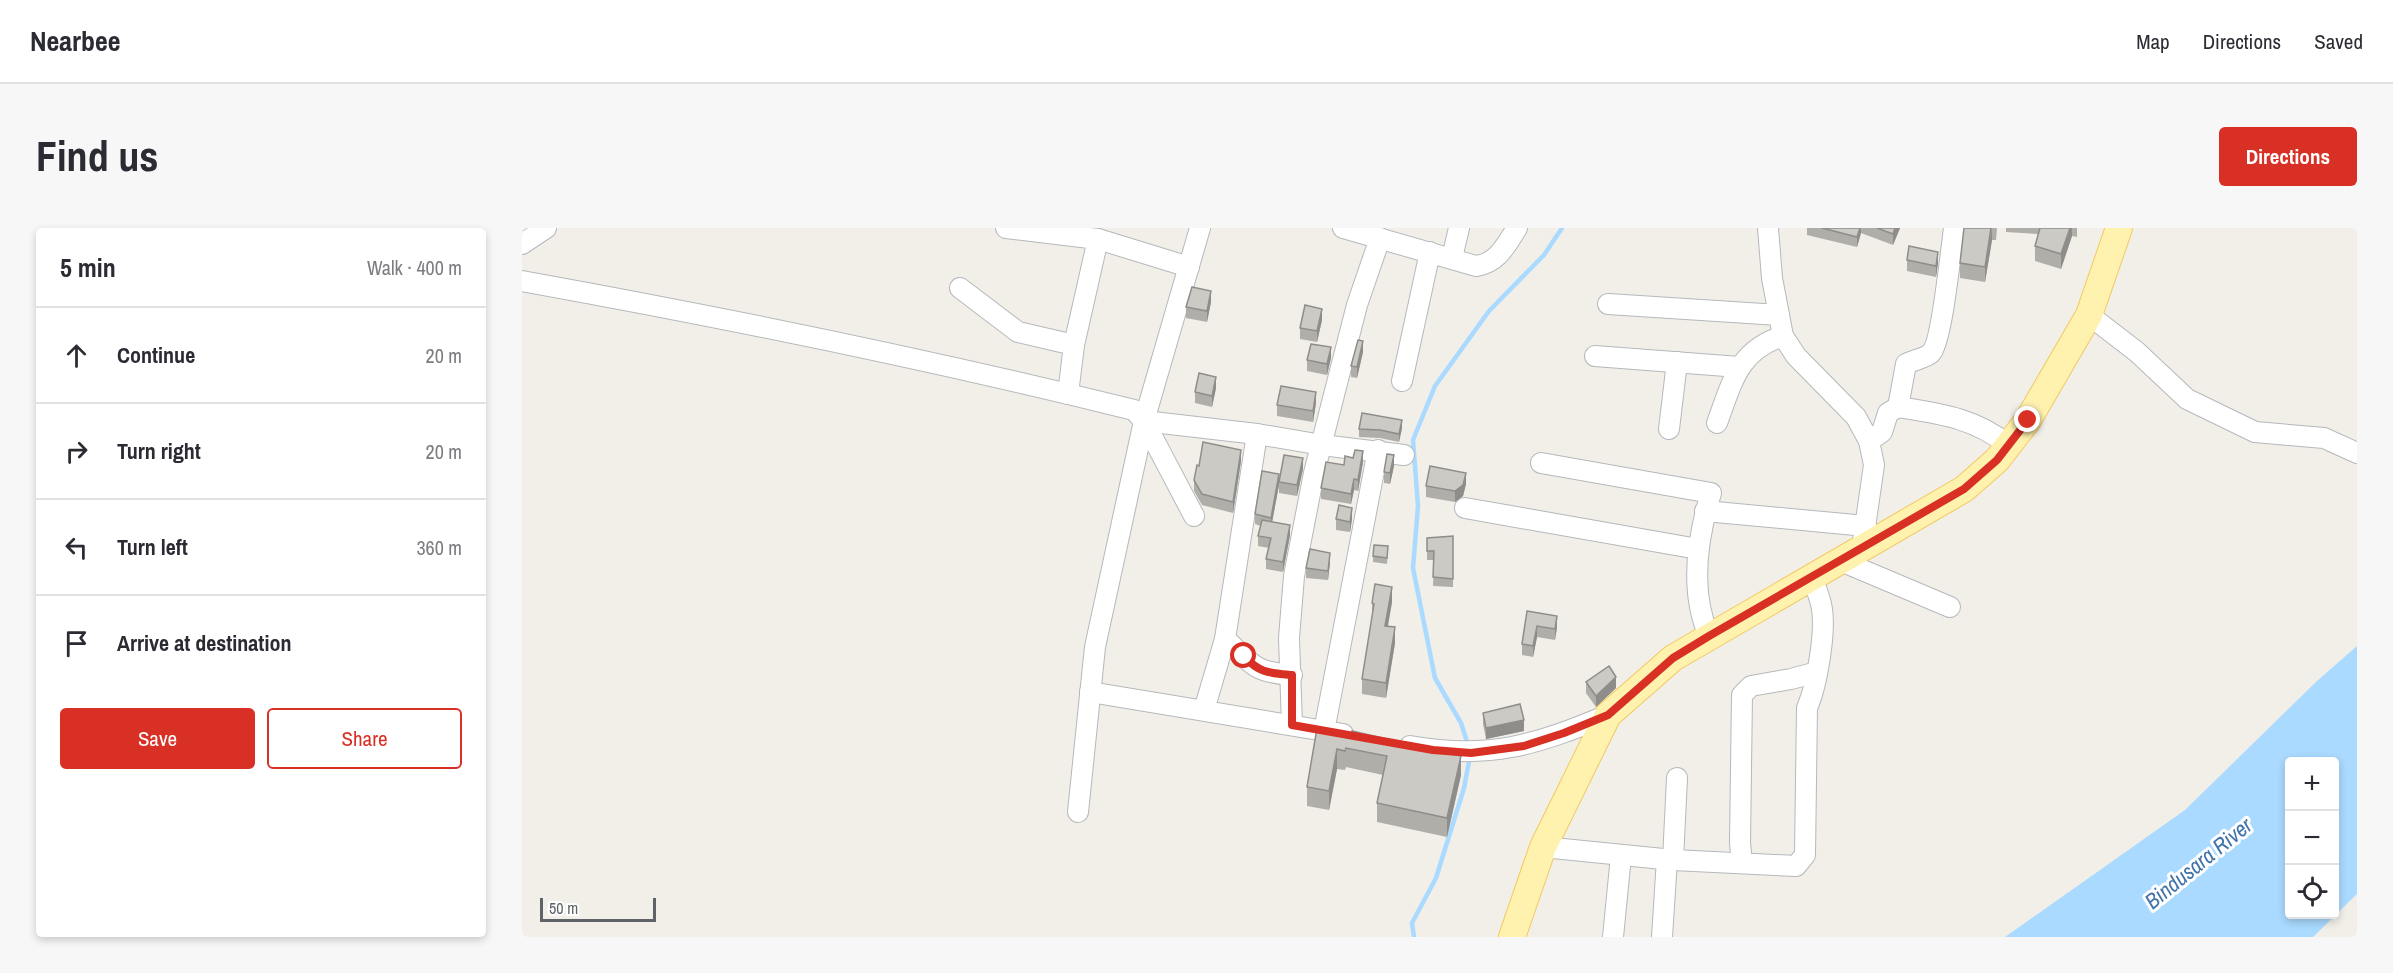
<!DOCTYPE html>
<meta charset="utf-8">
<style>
body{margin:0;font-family:"Archivo Narrow",sans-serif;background:#f7f7f7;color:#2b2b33}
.controls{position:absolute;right:18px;bottom:18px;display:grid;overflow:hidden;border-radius:6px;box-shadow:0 3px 9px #0003}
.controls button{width:54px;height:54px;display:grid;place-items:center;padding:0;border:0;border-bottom:2px solid #e1e1e2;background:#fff;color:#2b2b33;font:30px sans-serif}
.scale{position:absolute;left:18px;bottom:15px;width:116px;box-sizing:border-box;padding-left:6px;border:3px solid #5f6368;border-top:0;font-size:16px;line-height:21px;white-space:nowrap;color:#5f6368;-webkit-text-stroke:4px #fff;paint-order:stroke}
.stop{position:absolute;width:18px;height:18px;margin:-14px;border:4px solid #d93025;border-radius:50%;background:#fff}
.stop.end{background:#d93025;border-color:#fff;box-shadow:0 2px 6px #0008}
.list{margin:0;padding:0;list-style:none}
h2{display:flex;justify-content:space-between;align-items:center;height:78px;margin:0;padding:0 24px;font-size:26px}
h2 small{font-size:20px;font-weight:400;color:#7c7c81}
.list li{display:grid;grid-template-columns:39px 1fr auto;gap:18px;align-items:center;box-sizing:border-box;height:96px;padding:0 24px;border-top:2px solid #e1e1e2}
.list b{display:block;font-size:22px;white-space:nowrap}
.list em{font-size:20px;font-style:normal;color:#7c7c81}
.actions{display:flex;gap:12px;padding:18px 24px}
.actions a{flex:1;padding:14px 0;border:2px solid #d93025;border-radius:6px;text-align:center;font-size:21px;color:#d93025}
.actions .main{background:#d93025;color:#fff}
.icon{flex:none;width:33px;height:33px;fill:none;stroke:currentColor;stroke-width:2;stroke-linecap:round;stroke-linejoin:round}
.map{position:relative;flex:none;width:1835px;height:709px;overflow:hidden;border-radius:6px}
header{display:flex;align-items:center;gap:36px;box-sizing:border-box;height:84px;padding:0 30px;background:#fff;border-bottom:2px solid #e1e1e2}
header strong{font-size:28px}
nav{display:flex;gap:33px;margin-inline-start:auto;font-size:21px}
.intro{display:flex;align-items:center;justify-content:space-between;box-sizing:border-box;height:144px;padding:0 36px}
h1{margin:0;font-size:42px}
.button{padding:15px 27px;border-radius:6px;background:#d93025;color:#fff;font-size:21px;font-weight:700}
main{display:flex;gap:36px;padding:0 36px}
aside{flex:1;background:#fff;border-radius:6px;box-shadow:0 3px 9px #0003}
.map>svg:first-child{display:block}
.water{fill:#aadaff;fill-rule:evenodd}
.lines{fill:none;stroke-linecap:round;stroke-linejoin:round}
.stream{stroke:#aadaff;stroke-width:4.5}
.minor-casing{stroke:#b5b8bc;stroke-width:22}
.major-casing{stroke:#f2c960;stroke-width:28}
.minor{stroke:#fff;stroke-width:20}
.major{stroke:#fff2af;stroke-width:26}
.wall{fill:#afaea9}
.shaded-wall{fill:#8f8d8a}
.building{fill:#cccac5;stroke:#8f8d8a;stroke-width:1.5}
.route{stroke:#d93025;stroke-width:8}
.labels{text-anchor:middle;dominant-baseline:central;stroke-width:6;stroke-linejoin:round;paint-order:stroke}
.water-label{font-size:22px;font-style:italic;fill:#4174aa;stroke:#fff}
</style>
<header>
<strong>Nearbee</strong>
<nav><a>Map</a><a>Directions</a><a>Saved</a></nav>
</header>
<div class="intro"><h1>Find us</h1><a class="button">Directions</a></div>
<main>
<aside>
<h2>5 min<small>Walk · 400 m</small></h2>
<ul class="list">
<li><svg class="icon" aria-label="ahead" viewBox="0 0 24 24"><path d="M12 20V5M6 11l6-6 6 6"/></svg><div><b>Continue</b></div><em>20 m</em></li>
<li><svg class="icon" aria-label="right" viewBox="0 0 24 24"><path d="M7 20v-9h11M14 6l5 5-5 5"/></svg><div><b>Turn right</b></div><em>20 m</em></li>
<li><svg class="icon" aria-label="left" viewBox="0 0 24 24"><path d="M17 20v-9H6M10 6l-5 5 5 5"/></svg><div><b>Turn left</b></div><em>360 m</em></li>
<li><svg class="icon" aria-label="arrive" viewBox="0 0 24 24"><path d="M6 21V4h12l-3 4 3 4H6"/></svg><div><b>Arrive at destination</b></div></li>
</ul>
<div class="actions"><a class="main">Save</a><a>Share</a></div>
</aside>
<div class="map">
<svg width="1835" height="709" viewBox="0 0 1835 709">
<rect width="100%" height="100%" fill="#f1efe8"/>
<path class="water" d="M 1835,418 L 1835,666 L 1791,709 L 1483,709 L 1663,582 L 1795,453 ZM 1768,534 L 1812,534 L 1812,686 L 1768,686 Z"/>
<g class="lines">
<g class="stream">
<polyline points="946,517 939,495 913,450 891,340 896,278 891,212 913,158 967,83 1022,27 1040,0"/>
<polyline points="892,709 890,695 914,650 942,560 948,528"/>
</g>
<defs>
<g id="minor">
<polyline points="484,0 576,11 552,117 546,166"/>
<path d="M 821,0 L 954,38 C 976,35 984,17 995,0"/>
<polyline points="1246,0 1250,50 1261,108 1274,128 1334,189 1347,213 1352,237 1340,320"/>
<polyline points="576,11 667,39"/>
<polyline points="0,16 24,0"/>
<polyline points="930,30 937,0"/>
<path d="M 0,53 C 205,90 410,132 612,182 L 622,193 L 672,288"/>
<polyline points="438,60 496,104 552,117"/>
<polyline points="1086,76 1257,87"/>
<polyline points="1567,87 1615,124 1665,171 1733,204 1802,210 1835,225"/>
<polyline points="1073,128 1217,139"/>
<polyline points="880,153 908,24"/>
<path d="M 1376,179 C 1420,186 1452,190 1488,218"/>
<polyline points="622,193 735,206 800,217 882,227"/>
<path d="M 1195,195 C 1210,155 1216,122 1261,108"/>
<polyline points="1147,201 1155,134"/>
<path d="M 735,206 L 703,411 C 731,436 730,444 770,447"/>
<path d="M 1347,213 L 1360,204 L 1366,185 L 1376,179 L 1384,136 C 1391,132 1404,130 1409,125 C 1420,114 1429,21 1432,0"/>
<path d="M 1019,235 L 1189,265 C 1175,311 1167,363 1187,408"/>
<polyline points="943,280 1176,321"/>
<polyline points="1183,283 1344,298"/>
<polyline points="1319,333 1428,379"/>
<polyline points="568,464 821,506"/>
<polyline points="682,482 703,411"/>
<polyline points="770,497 767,410 772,348 792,245 835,77 858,10"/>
<polyline points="802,503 856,222"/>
<path d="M 888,518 C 967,532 1014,517 1086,487"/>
<polyline points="556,584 573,419 622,193 678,0"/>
<path d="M 1021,619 L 1151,632 L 1274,638 L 1283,627 L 1285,480 C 1295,457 1305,401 1299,376 C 1297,367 1293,358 1290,349"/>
<polyline points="1151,632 1155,550"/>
<polyline points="1220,635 1218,615 1220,467 1229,458 1269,451 1295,444"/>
<polyline points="1091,709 1099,628"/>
<polyline points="1140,709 1145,631"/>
</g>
<polyline id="major" points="990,709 1021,619 1086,487 1151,430 1442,261 1475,232 1506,192 1567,87 1597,0"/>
</defs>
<use href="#minor" class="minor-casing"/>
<use href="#major" class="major-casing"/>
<use href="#minor" class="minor"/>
<use href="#major" class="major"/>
</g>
<g class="wall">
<polygon points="1285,0 1378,0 1371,17 1339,5 1335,19 1285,7"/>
<polygon points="1442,0 1475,0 1474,12 1470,12 1463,54 1438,50 1438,35"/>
<polygon points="1484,0 1555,0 1555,9 1550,8 1539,41 1513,33 1513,18 1516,6 1484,4"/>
<polygon points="1385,32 1416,35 1414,49 1385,43"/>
<polygon points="689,74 685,94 664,90 664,79"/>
<polygon points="800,92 795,114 778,111 778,100"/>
<polygon points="841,124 835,150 829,149 829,138"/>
<polygon points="809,130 805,147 785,143 785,132"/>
<polygon points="694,160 690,179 673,175 673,164"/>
<polygon points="794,175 791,194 755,188 755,177"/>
<polygon points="880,200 877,214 858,210 837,209 837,201"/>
<polygon points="719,233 711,285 680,277 672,263 672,252 677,238"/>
<polygon points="841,234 836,263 832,262 829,276 799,271 799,260 822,237"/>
<polygon points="872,238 868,256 862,255 862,244"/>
<polygon points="781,241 775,268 757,265 757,254"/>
<polygon points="944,256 941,268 933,274 904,269 904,258"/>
<polygon points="757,257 750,294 768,307 761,344 744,341 744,331 747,320 736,318 736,308 739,298 733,296 733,286"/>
<polygon points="814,291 830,291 828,304 814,302"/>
<polygon points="931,308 931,359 911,358 912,332 905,332 905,310"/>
<polygon points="866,324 865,336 851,334 851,328"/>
<polygon points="808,334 806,352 784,350 784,340"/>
<polygon points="870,374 866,398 873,415 864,470 840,466 840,451 850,390 850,375"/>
<polygon points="1005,383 1035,399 1033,412 1015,409 1011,429 1000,427 1000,416"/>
<polygon points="1064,454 1094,460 1074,479 1064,465"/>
<polygon points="961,485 1002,503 964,511 961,496"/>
<polygon points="795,500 830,506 939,547 925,609 855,594 855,575 861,547 824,539 823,542 815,541 807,582 785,578 785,559"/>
</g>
<g class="shaded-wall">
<polygon points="1338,0 1339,0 1339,5 1335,19 1335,9"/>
<polygon points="1373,0 1378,0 1371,17 1371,6"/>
<polygon points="1470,0 1470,12 1463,54 1463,39"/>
<polygon points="1548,0 1550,0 1550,8 1539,41 1539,26"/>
<polygon points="1416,24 1416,35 1414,49 1414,38"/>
<polygon points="689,63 689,74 685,94 685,83"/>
<polygon points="800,81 800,92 795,114 795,103"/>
<polygon points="841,113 841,124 835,150 835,139"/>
<polygon points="809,119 809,130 805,147 805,136"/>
<polygon points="694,149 694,160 690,179 690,168"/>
<polygon points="794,164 794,175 791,194 791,183"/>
<polygon points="880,192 880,200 877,214 877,206"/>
<polygon points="719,222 719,233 711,285 711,274"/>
<polygon points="841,223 841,234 836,263 836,252"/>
<polygon points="872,227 872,238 868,256 868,245"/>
<polygon points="781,230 781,241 775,268 775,257"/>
<polygon points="944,245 944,256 941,268 933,274 933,263"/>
<polygon points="757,246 757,257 749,300 749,290"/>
<polygon points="832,251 832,262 829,276 829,266"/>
<polygon points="830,280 830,291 828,304 828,294"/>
<polygon points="768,297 768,307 761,344 761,334"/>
<polygon points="808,325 808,334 806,352 806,343"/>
<polygon points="870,359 870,374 863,413 863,398"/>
<polygon points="1035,388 1035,399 1033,412 1033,401"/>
<polygon points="1015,398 1015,409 1011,429 1011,418"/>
<polygon points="873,399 873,415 864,470 864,455"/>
<polygon points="1094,449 1094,460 1074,479 1074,468"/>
<polygon points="1002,492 1002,503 964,511 964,500"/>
<polygon points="815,521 815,541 807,582 807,563"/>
<polygon points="939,528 939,547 925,609 925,590"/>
</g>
<g class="building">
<polygon points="1300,0 1338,0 1335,9"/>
<polygon points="1355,0 1373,0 1371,6"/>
<polygon points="1442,0 1469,0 1463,39 1438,35"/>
<polygon points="1518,0 1548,0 1539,26 1513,18"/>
<polygon points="1387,18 1416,24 1414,38 1385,32"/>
<polygon points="670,59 689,63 685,83 664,79"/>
<polygon points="783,77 800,81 795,103 778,100"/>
<polygon points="836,112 841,113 835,139 829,138"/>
<polygon points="789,116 809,119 805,136 785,132"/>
<polygon points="677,145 694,149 690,168 673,164"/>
<polygon points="759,158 794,164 791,183 755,177"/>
<polygon points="840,185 880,192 877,206 858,202 837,201"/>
<polygon points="681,214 719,222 711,274 680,266 672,252 675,237 677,238"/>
<polygon points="833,222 841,223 836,252 832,251 829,266 799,260 804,234 822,237 823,228 831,230"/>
<polygon points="865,226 872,227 868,245 862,244"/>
<polygon points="762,227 781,230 775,257 757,254"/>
<polygon points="908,238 944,245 941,257 933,263 904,258"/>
<polygon points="740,243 757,246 749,290 733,286"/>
<polygon points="817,277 830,280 828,294 814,291"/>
<polygon points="740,292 768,297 761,334 744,331 749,310 736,308"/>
<polygon points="931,308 931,351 911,349 912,323 905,323 905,310"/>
<polygon points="852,317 866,318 865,330 851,328"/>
<polygon points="788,321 808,325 806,343 784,340"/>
<polygon points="853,356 870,359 863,398 873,399 864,455 840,451 852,376 850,375"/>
<polygon points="1005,383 1035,388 1033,401 1015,398 1011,418 1000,416"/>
<polygon points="1087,438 1094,449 1074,468 1064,454"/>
<polygon points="998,476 1002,492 964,500 961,485"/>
<polygon points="795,500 830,506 830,503 939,528 925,590 855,575 865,528 824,520 823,523 815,521 807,563 785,559"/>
</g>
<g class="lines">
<path class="route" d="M 722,428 C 737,445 747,445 770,447 L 770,497 L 911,522 L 949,525 L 1002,518 L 1042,505 L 1086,487 L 1151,430 L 1187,408 L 1442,261 L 1475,232 L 1506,192"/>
</g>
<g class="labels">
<g class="water-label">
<text transform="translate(1676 635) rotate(-39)">Bindusara River</text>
</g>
</g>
</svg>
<div class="controls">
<button>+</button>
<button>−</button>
<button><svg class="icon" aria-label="locate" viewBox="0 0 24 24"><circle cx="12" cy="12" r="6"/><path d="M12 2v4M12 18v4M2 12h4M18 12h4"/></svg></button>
</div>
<div class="scale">50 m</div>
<div class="stop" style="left:722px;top:428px"></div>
<div class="stop end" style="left:1506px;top:192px"></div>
</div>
</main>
